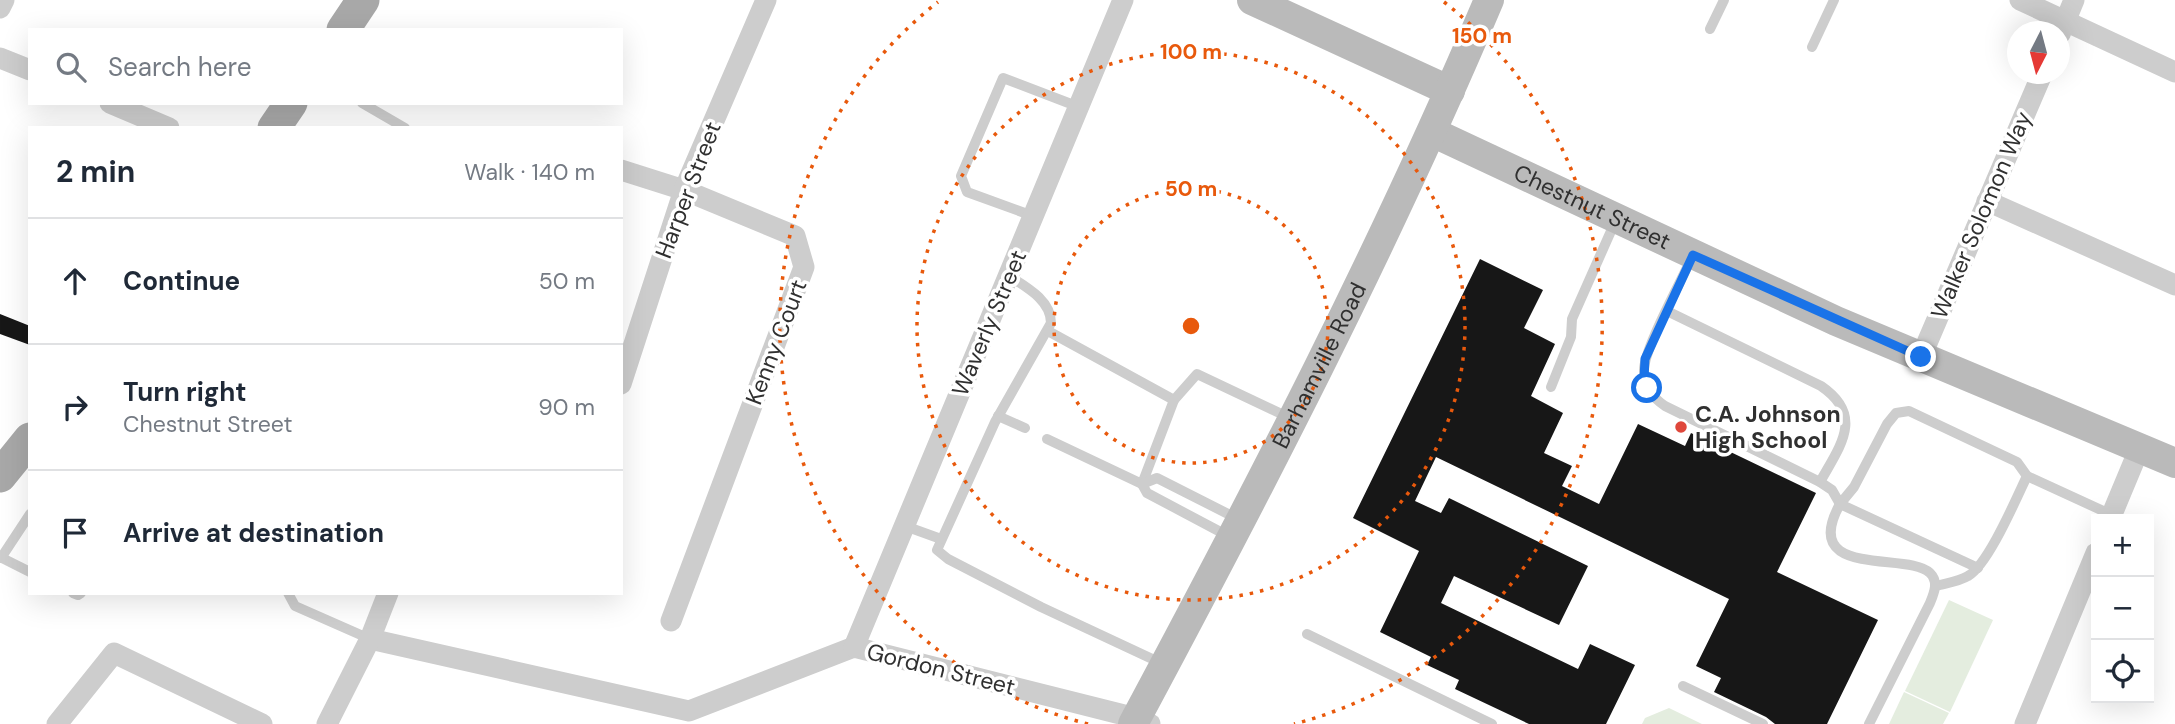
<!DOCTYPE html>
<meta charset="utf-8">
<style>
body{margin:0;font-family:"DM Sans",sans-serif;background:#f6f6f7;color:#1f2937}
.controls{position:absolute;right:21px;bottom:21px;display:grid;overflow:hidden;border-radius:0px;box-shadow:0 7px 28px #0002}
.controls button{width:63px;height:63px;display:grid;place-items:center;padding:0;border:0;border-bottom:2px solid #e0e1e3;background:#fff;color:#1f2937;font:35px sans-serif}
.compass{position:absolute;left:2007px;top:21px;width:63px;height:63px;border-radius:50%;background:#fff;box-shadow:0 7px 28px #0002;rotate:186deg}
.stop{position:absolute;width:21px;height:21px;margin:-16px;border:5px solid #1a73e8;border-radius:50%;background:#fff}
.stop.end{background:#1a73e8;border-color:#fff;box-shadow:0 2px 7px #0008}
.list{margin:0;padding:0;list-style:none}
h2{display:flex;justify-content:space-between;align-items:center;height:91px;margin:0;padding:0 28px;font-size:30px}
h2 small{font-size:23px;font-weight:400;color:#747a83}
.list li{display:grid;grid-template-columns:46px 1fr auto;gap:21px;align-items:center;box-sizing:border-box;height:126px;padding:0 28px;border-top:2px solid #e0e1e3}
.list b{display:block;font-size:26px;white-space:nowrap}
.list p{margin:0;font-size:23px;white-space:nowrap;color:#747a83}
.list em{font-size:23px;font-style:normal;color:#747a83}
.icon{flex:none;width:38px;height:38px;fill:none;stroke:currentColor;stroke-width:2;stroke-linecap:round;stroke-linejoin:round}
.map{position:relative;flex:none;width:2175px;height:724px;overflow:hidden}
.search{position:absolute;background:#fff;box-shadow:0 7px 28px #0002;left:28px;top:28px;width:595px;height:77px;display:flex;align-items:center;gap:18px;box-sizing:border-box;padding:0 24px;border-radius:0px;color:#747a83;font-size:26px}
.panel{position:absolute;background:#fff;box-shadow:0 7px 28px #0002;left:28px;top:126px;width:595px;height:469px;border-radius:0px}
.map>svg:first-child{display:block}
.green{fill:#e4eddf}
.building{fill:#171717}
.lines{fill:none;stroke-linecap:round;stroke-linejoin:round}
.lane{stroke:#cdcdcd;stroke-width:10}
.street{stroke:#cdcdcd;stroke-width:21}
.secondary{stroke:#bababa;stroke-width:30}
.primary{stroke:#a8a8a8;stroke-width:33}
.route{stroke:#1a73e8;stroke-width:9}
.ring{fill:none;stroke:#e8590c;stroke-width:3.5;stroke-dasharray:3.5 7}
.poi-dot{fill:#df473b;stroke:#fff;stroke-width:2.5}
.labels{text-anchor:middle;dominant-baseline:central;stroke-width:7;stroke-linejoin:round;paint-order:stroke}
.street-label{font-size:23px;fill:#303030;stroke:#fff}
.poi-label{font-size:23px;font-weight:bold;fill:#303030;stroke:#fff;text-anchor:start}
.centre{fill:#e8590c;stroke:#fff;stroke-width:3.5}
.ring-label{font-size:21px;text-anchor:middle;font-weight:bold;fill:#e8590c;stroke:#fff;stroke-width:7;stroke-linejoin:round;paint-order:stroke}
</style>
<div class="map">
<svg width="2175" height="724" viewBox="0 0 2175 724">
<rect width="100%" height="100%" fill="#fff"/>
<g class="green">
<polygon points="1949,600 1993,620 1950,712 1905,691"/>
<polygon points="1904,692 1949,713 1943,724 1889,724"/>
<polygon points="1669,708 1702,724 1642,724 1645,718"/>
</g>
<g class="building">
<polygon points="1480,259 1543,290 1524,328 1555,344 1531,396 1563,413 1544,453 1572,466 1562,486 1599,504 1638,424 1685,446 1691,433 1816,493 1777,572 1878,620 1827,724 1775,724 1766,717 1714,692 1721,678 1696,666 1729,599 1436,457 1415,501 1441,513 1449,498 1588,566 1559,625 1454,576 1441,603 1578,669 1590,644 1635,665 1606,724 1529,724 1455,689 1459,680 1427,665 1431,657 1380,632 1419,551 1353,518"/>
<polygon points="0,314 30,326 30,345 0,334"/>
</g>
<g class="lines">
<g class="lane">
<polyline points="1710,29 1724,0"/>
<polyline points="1812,47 1834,0"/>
<polyline points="362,103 405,128"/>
<polyline points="1033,216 967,192 961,176 1003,78 1079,107"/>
<path d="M 1692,257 C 1682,280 1643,350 1644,371 C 1644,387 1652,397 1665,406 L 1820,482 L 1832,490 L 1840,504 L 1854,487 L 1887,424 L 1896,413 L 1909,411 L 2017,462 L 2027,476 L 2112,515"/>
<path d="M 1009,276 C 1026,287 1051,300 1051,323 L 995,422 L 937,550 L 948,559 L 1041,607 L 1163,664"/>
<path d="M 1667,311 L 1821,386 C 1865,416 1840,446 1820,482"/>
<polyline points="1048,331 1174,400 1197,374 1290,418"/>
<polyline points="1551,387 1571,337 1572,319 1615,222"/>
<polyline points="998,416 1025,428"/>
<polyline points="1047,439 1142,484 1174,400"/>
<polyline points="905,526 941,539"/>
<polyline points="1230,537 1147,493 1142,484 1157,478 1238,519"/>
<polyline points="0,557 30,572"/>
<polyline points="1,558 30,514"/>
<path d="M 1936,586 C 1946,583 1958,582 1968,576 C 1988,565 2016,499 2027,476"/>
<polyline points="73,593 78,595 81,593"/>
<polyline points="288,593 295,606 370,639"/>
<polyline points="1307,634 1492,724"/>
<polyline points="1683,686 1763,724"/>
<path d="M 1869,724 L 1930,603 C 1934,593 1939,582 1930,573 C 1909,551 1798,580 1840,504 L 1978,568"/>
</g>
<g class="street">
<polyline points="2020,0 2175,72"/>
<polyline points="0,8 4,0"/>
<polyline points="2060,34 2074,0"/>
<polyline points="0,58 30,70"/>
<polyline points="110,103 169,128"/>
<polyline points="621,170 684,190 795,236 804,267 671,621"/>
<polyline points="1987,201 2175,285"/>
<polyline points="1921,357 2042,74"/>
<polyline points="621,384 684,190 766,0"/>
<polyline points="2110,519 2140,447"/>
<polyline points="370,639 689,711 854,647 1136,718 1150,724"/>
<polyline points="854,647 1123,0"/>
<polyline points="57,724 114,653 262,724"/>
<polyline points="327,724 370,639 388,593"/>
<polyline points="2025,724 2096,553"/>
</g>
<g class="secondary">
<polyline points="1252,0 1450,91"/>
<path id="s1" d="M 1432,132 L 1836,321 L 2175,463"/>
<path id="s2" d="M 1133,724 C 1260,487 1384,248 1489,0"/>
</g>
<g class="primary">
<polyline points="343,30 363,0"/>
<polyline points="274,128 291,103"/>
<polyline points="0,476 30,439"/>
</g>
</g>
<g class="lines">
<polyline class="route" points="1647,388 1644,379 1645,359 1693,255 1921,357"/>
</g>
<g class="ring">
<circle cx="1191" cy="326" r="137"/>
<circle cx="1191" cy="326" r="274"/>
<path d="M1088 724A411 411 0 0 1 938 2M1444 2A411 411 0 0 1 1294 724"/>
</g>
<circle class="poi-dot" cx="1681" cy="427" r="7"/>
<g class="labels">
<g class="street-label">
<text transform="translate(688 190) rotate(-69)">Harper Street</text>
<text stroke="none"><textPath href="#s1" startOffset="177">Chestnut Street</textPath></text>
<text transform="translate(1981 215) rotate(-67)">Walker Solomon Way</text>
<text transform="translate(989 323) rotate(-67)">Waverly Street</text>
<text transform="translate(776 342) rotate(-69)">Kenny Court</text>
<text stroke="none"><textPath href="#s2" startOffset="404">Barhamville Road</textPath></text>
<text transform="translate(941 669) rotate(14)">Gordon Street</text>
</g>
<g class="poi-label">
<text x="1695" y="414">C.A. Johnson<tspan x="1695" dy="26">High School</tspan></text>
</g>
</g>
<circle cx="1191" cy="326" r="10" class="centre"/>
<g class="ring-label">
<text x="1482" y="43">150 m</text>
<text x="1191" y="59">100 m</text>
<text x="1191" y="196">50 m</text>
</g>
</svg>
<div class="controls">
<button>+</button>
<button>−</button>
<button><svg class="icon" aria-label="locate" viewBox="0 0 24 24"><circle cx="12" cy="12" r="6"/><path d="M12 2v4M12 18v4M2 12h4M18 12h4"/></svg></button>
</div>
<svg class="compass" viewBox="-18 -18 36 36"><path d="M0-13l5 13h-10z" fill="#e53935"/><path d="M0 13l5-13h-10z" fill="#747a83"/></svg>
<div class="stop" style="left:1647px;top:388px"></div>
<div class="stop end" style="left:1921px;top:357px"></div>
<div class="search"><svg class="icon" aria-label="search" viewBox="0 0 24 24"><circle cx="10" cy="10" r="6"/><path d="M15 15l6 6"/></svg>Search here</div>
<section class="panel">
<h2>2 min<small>Walk · 140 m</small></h2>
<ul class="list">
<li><svg class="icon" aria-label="ahead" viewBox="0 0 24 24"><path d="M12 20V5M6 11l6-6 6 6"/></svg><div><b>Continue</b></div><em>50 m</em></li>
<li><svg class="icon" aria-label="right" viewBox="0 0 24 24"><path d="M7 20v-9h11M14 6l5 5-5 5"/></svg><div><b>Turn right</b><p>Chestnut Street</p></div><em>90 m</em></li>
<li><svg class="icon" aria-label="arrive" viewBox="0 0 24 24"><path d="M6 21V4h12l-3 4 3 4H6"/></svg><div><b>Arrive at destination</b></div></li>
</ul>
</section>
</div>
